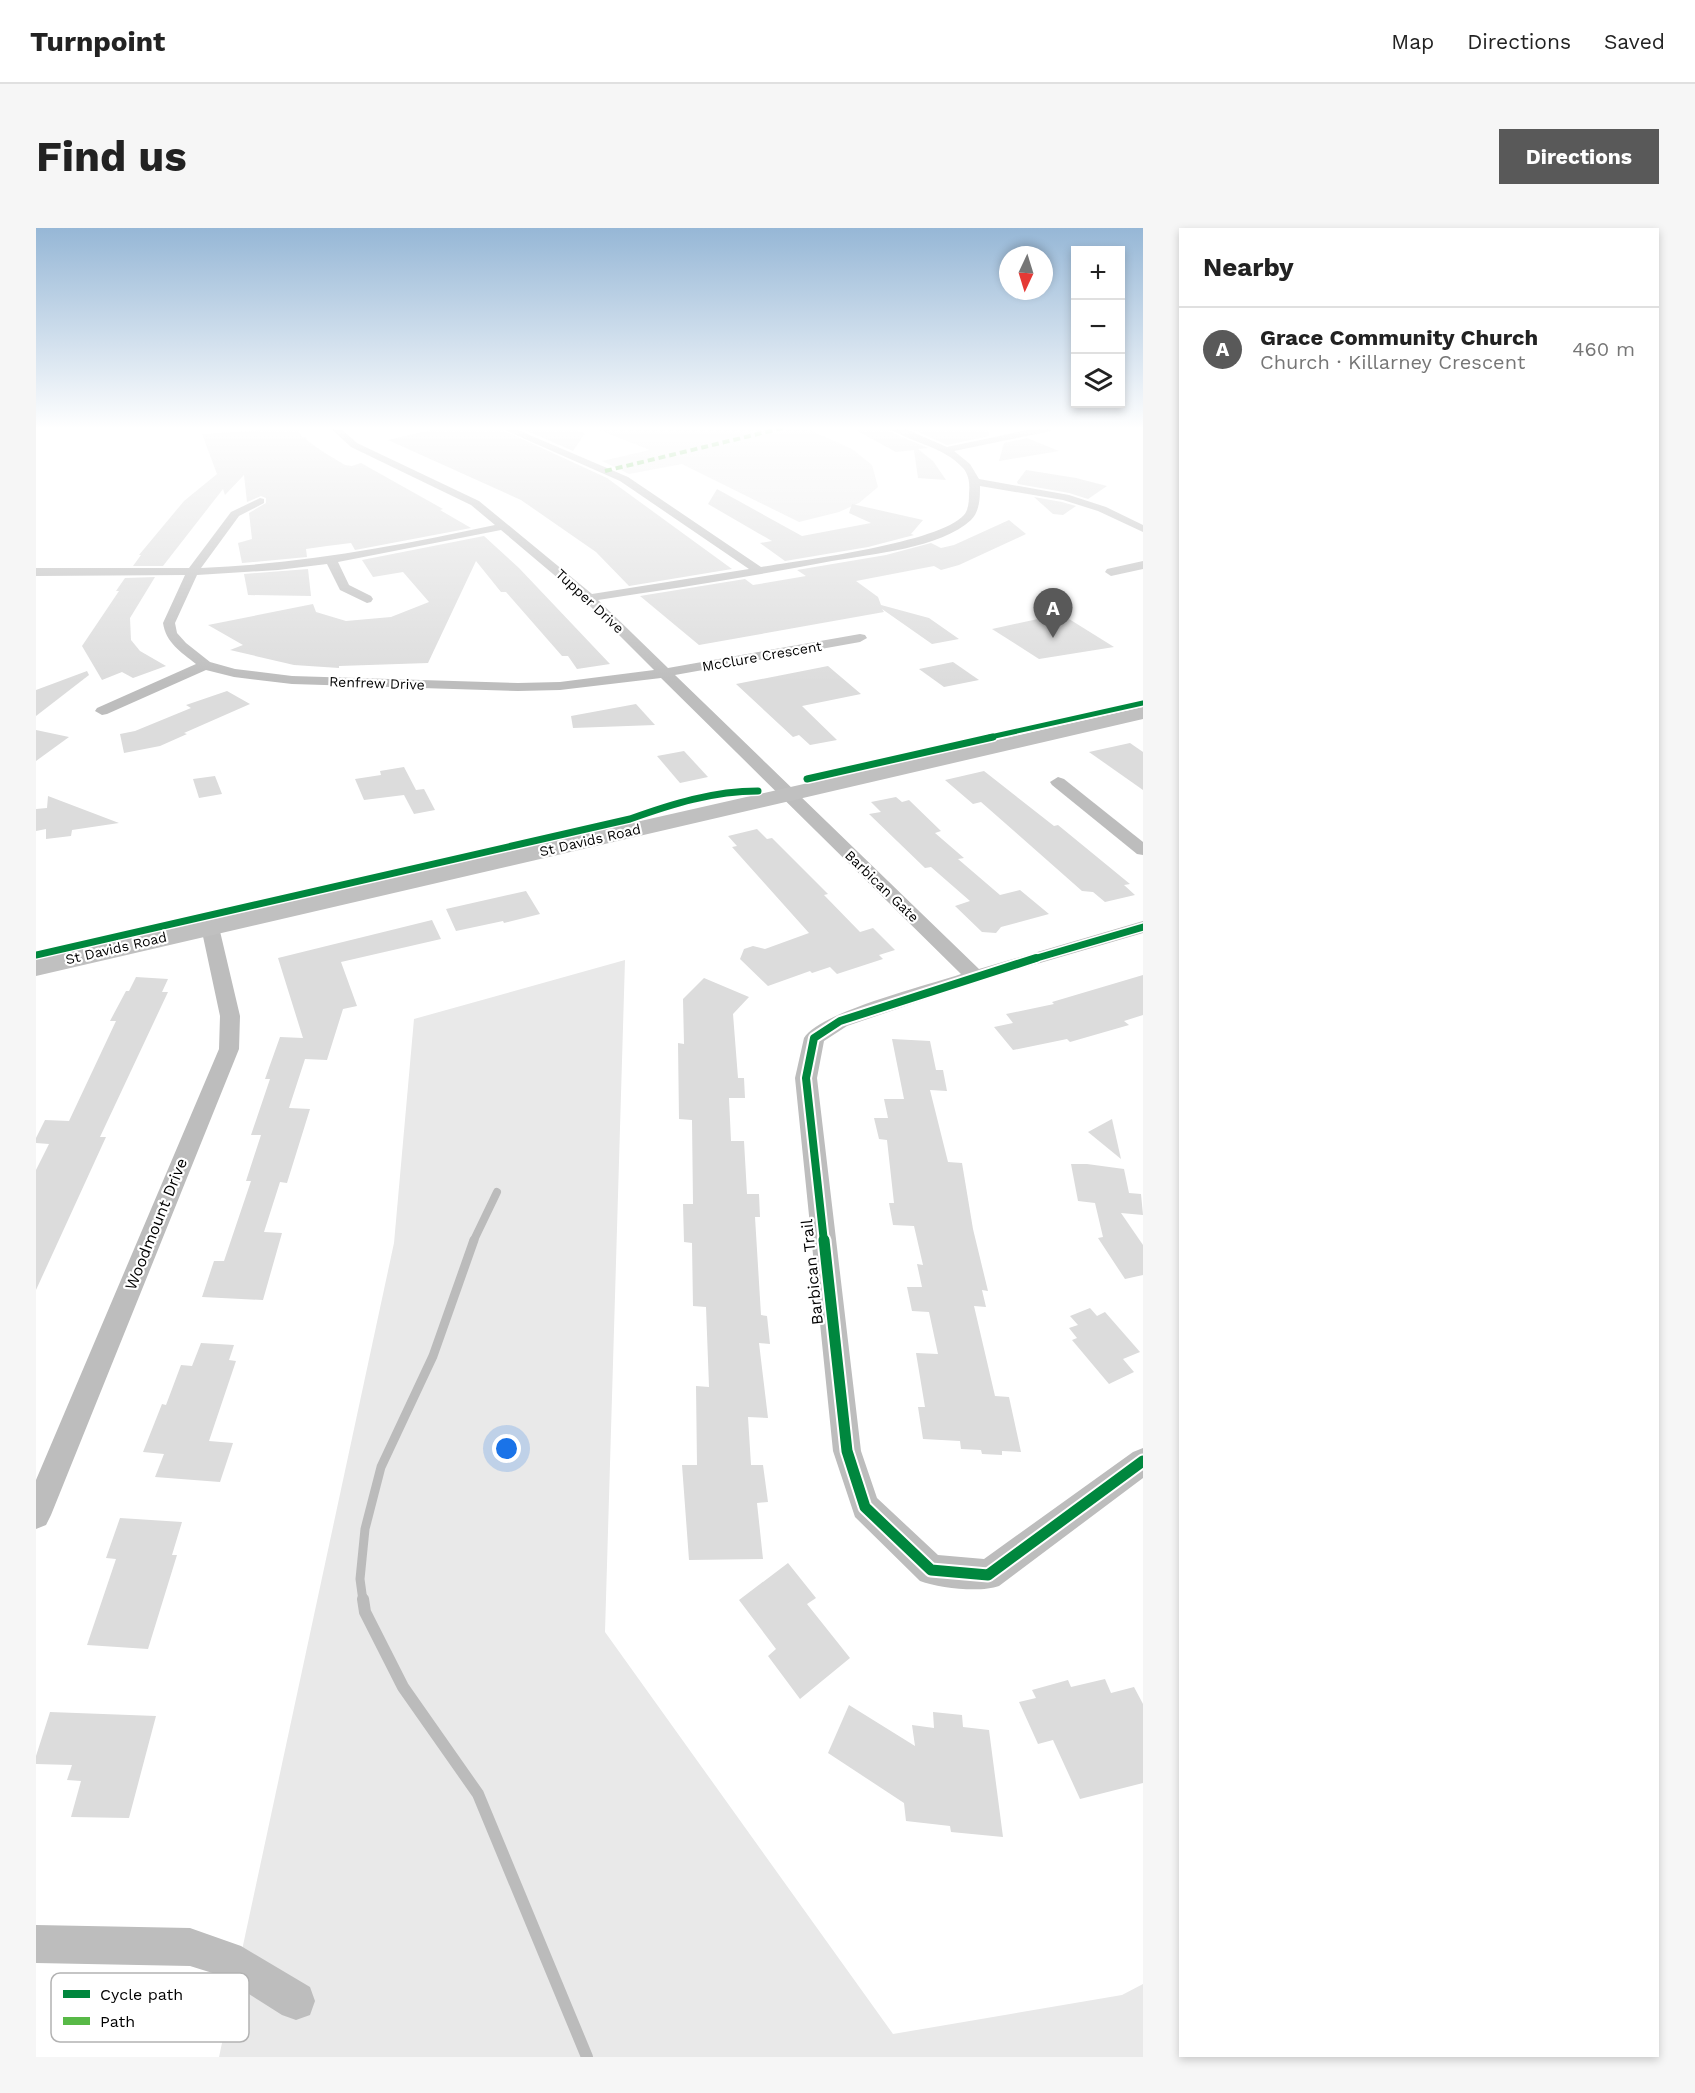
<!DOCTYPE html>
<meta charset="utf-8">
<style>
body{margin:0;font-family:"Work Sans",sans-serif;background:#f6f6f6;color:#222}
.controls{position:absolute;right:18px;top:18px;display:grid;overflow:hidden;border-radius:0px;box-shadow:0 3px 9px #0003}
.controls button{width:54px;height:54px;display:grid;place-items:center;padding:0;border:0;border-bottom:2px solid #e0e0e0;background:#fff;color:#222;font:30px sans-serif}
.compass{position:absolute;left:963px;top:18px;width:54px;height:54px;border-radius:50%;background:#fff;box-shadow:0 3px 9px #0003;rotate:184deg}
.you{position:absolute;left:471px;top:1221px;width:21px;height:21px;margin:-15px;border:4px solid #fff;border-radius:50%;background:#1a73e8;box-shadow:0 0 0 9px #1a73e833}
.badge{display:grid;place-items:center;width:39px;height:39px;border-radius:50%;background:#595959;color:#fff;font-size:20px;font-weight:700}
.pin{position:absolute;translate:-50% -50px;filter:drop-shadow(0 2px 3px #0008)}
.pin::after{content:'';position:absolute;top:32px;width:21px;height:18px;background:inherit;clip-path:polygon(0 0,100% 0,50% 100%)}
.list{margin:0;padding:0;list-style:none}
h2{display:flex;justify-content:space-between;align-items:center;height:78px;margin:0;padding:0 24px;font-size:26px}
h2 small{font-size:20px;font-weight:400;color:#767676}
.list li{display:grid;grid-template-columns:39px 1fr auto;gap:18px;align-items:center;box-sizing:border-box;height:84px;padding:0 24px;border-top:2px solid #e0e0e0}
.list b{display:block;font-size:22px;white-space:nowrap}
.list p{margin:0;font-size:20px;white-space:nowrap;color:#767676}
.list em{font-size:20px;font-style:normal;color:#767676}
.icon{flex:none;width:33px;height:33px;fill:none;stroke:currentColor;stroke-width:2;stroke-linecap:round;stroke-linejoin:round}
.map{position:relative;flex:none;width:1107px;height:1829px;overflow:hidden;border-radius:0px}
header{display:flex;align-items:center;gap:36px;box-sizing:border-box;height:84px;padding:0 30px;background:#fff;border-bottom:2px solid #e0e0e0}
header strong{font-size:28px}
nav{display:flex;gap:33px;margin-inline-start:auto;font-size:21px}
.intro{display:flex;align-items:center;justify-content:space-between;box-sizing:border-box;height:144px;padding:0 36px}
h1{margin:0;font-size:42px}
.button{padding:15px 27px;border-radius:0px;background:#595959;color:#fff;font-size:21px;font-weight:700}
main{display:flex;gap:36px;padding:0 36px}
aside{flex:1;background:#fff;border-radius:0px;box-shadow:0 3px 9px #0003}
.map>svg:first-child{display:block}
.green{fill:#e9e9e9}
.lines{fill:none;stroke-linecap:round;stroke-linejoin:round}
.stream-far2{stroke:#bbb;stroke-width:8}
.stream-far1{stroke:#bbb;stroke-width:9}
.stream{stroke:#bbb;stroke-width:12}
.building{fill:#dcdcdc}
.street{fill:#bdbdbd;fill-rule:evenodd}
.secondary{fill:#c0c0c0;fill-rule:evenodd}
.quiet{stroke:#58b947;stroke-width:4;stroke-dasharray:7 4;stroke-linecap:butt}
.cycleway-far3-casing{stroke:#fff;stroke-width:8}
.cycleway-far2-casing{stroke:#fff;stroke-width:10}
.cycleway-far1-casing{stroke:#fff;stroke-width:12}
.cycleway-casing{stroke:#fff;stroke-width:15}
.cycleway-far3{stroke:#00873e;stroke-width:5}
.cycleway-far2{stroke:#00873e;stroke-width:7}
.cycleway-far1{stroke:#00873e;stroke-width:8}
.cycleway{stroke:#00873e;stroke-width:11}
.labels{text-anchor:middle;dominant-baseline:central;stroke-width:4.5;stroke-linejoin:round;paint-order:stroke}
.far-street-label{font-size:14px;fill:#000;stroke:#fff}
.street-label{font-size:16px;fill:#000;stroke:#fff}
.key{fill:#fff;stroke:#b2b2b2;stroke-width:1.5}
.key-label{font-size:16px;fill:#000}
</style>
<header>
<strong>Turnpoint</strong>
<nav><a>Map</a><a>Directions</a><a>Saved</a></nav>
</header>
<div class="intro"><h1>Find us</h1><a class="button">Directions</a></div>
<main>
<div class="map">
<svg width="1107" height="1829" viewBox="0 0 1107 1829">
<rect width="100%" height="100%" fill="#fff"/>
<g class="green">
<polygon points="555,199 787,199 776,203 816,221 836,237 842,259 823,275 803,284 763,294 646,236 593,246 566,233 614,222"/>
<polygon points="589,732 569,1404 857,1806 1086,1767 1107,1756 1107,1829 183,1829 358,1015 378,791"/>
</g>
<g class="lines">
<polyline class="stream-far2" points="437,1014 461,964"/>
<polyline class="stream-far1" points="327,1373 324,1351 329,1301 345,1239 397,1128 438,1012"/>
<polyline class="stream" points="327,1371 329,1384 367,1459 442,1566 551,1829"/>
</g>
<g class="building">
<polygon points="240,199 261,199 266,209 269,209 273,214 289,225 309,237 316,238 325,235 407,281 404,282 435,300 319,322 315,315 291,318 270,321 271,329 206,335 202,315 216,311 213,285 230,275 230,270 225,268 211,274 208,247 189,267 187,261 127,338 97,338 105,327 103,327 148,273 181,246 166,206 241,201"/>
<polygon points="407,199 460,199 571,250 696,341 593,358 560,324 485,272 352,212"/>
<polygon points="482,199 533,199 549,205 537,223"/>
<polygon points="814,199 849,199 859,206 892,220 882,221 897,233 910,252 882,250 878,222 860,224"/>
<polygon points="871,199 952,199 953,208 911,217"/>
<polygon points="991,210 1023,223 963,233 968,215"/>
<polygon points="990,242 1040,250 1071,258 1052,271 1033,265 982,256 981,254"/>
<polygon points="681,261 766,308 835,295 813,285 816,276 887,292 875,306 878,307 832,319 749,333 724,315 736,313 672,276"/>
<polygon points="998,269 1026,274 1040,278 1027,287 1017,286"/>
<polygon points="973,292 990,306 923,337 905,342 898,338 820,353 842,369 845,377 893,390 923,411 896,416 846,381 848,384 663,417 604,368 709,351 717,357 770,348 761,342 850,327 895,315 905,320 918,317"/>
<polygon points="448,308 483,340 574,436 541,441 532,428 526,428 470,364 465,364 440,333 392,435 303,438 303,440 258,437 194,422 207,417 172,397 277,376 280,384 310,393 355,389 393,374 367,344 337,349 326,332"/>
<polygon points="272,341 275,368 212,367 208,346"/>
<polygon points="119,349 94,390 95,412 104,423 130,438 97,450 86,444 66,452 46,418 83,363 80,363 89,350"/>
<polygon points="1025,386 1078,419 1003,431 956,401"/>
<polygon points="917,434 943,452 908,459 883,441"/>
<polygon points="792,438 825,466 766,478 801,512 774,517 763,507 757,509 700,456"/>
<polygon points="51,443 53,447 0,488 0,462"/>
<polygon points="191,463 214,476 148,505 151,506 124,518 88,525 84,506 99,503 155,480 150,477"/>
<polygon points="600,476 619,497 537,500 535,488"/>
<polygon points="0,502 33,509 0,533"/>
<polygon points="1094,515 1107,524 1107,562 1053,524"/>
<polygon points="648,523 672,549 644,555 621,528"/>
<polygon points="368,539 380,562 388,561 399,582 378,586 368,567 328,572 319,551 345,547 344,543"/>
<polygon points="948,543 1018,598 1022,597 1094,656 1088,657 1099,667 1069,674 1057,664 1046,663 945,574 937,576 909,552"/>
<polygon points="179,548 186,566 163,570 157,551"/>
<polygon points="12,568 83,595 36,602 35,608 10,611 10,601 0,603 0,581 11,580"/>
<polygon points="860,569 866,574 873,572 905,603 899,605 928,630 922,631 964,667 984,662 1013,686 965,699 960,705 946,704 919,678 934,673 895,639 889,640 833,586 845,584 835,574"/>
<polygon points="721,601 731,611 736,610 792,666 788,667 824,704 837,700 859,722 843,727 847,731 801,746 794,739 776,745 774,743 732,758 704,731 708,721 717,718 729,721 773,705 696,619 701,618 692,608"/>
<polygon points="490,663 504,686 468,695 467,693 420,703 410,681"/>
<polygon points="396,692 405,711 305,734 321,778 307,781 291,832 269,831 253,880 274,881 251,955 244,954 228,1004 246,1005 227,1072 166,1069 178,1033 188,1033 215,953 210,953 225,907 215,907 234,851 229,851 244,809 267,810 242,730"/>
<polygon points="1107,747 1107,787 1088,793 1093,797 1034,814 1031,811 977,822 958,799 977,795 970,786 1018,776 1016,774"/>
<polygon points="100,749 132,751 126,764 132,764 64,909 70,909 0,1062 0,942 13,916 0,915 0,910 9,892 33,893 80,793 74,793 90,763 93,763"/>
<polygon points="668,750 713,769 697,786 702,850 708,850 709,870 693,870 695,913 708,913 711,966 723,966 724,989 719,989 725,1087 731,1088 734,1116 723,1115 732,1190 712,1189 715,1237 727,1237 732,1274 721,1275 727,1331 653,1332 646,1237 661,1237 660,1158 673,1159 670,1079 657,1078 656,1015 648,1014 647,976 657,976 656,892 643,891 642,815 648,816 647,771"/>
<polygon points="856,811 894,813 900,842 907,842 911,863 894,862 912,934 926,935 937,1001 952,1063 946,1062 950,1079 938,1078 959,1168 973,1169 985,1224 966,1223 966,1227 946,1226 945,1222 925,1221 924,1213 887,1211 882,1179 889,1179 880,1125 902,1126 893,1084 876,1083 871,1059 886,1059 881,1036 887,1037 878,998 857,997 853,975 858,975 851,912 843,911 838,890 852,890 848,871 868,871"/>
<polygon points="1076,891 1085,931 1052,904"/>
<polygon points="1035,936 1051,936 1088,941 1093,965 1105,966 1107,987 1085,985 1107,1017 1107,1047 1089,1051 1062,1010 1067,1009 1059,975 1042,973"/>
<polygon points="1054,1080 1061,1088 1069,1084 1104,1124 1087,1131 1098,1144 1073,1156 1036,1112 1041,1110 1033,1100 1042,1097 1034,1088"/>
<polygon points="165,1115 198,1117 193,1132 200,1133 173,1213 197,1215 184,1254 119,1249 128,1226 107,1224 126,1176 130,1177 145,1137 156,1138"/>
<polygon points="84,1290 146,1294 136,1327 141,1327 112,1421 51,1417 80,1331 70,1330"/>
<polygon points="752,1335 780,1370 771,1376 814,1430 764,1471 732,1428 740,1421 703,1372"/>
<polygon points="1069,1451 1075,1465 1098,1459 1107,1476 1107,1555 1044,1571 1017,1512 1002,1516 983,1474 1000,1470 996,1462 1032,1452 1035,1459"/>
<polygon points="813,1477 879,1518 876,1497 898,1500 897,1484 926,1487 927,1499 953,1502 967,1609 915,1604 914,1598 870,1593 868,1575 792,1525"/>
<polygon points="14,1484 120,1488 93,1590 35,1589 45,1553 31,1552 36,1537 0,1536 0,1528"/>
</g>
<g class="lines">
<g class="street">
<path d="M 293,199 L 303,199 L 321,215 L 443,273 L 556,366 L 713,341 L 584,253 L 462,199 L 475,199 L 592,249 L 725,339 C 767,332 903,315 928,287 C 933,281 933,272 933,265 C 934,256 933,247 927,240 C 906,217 874,215 851,199 L 865,199 L 911,219 L 1005,199 L 1019,199 L 1015,203 L 918,223 L 934,236 L 943,251 L 1033,267 L 1070,279 L 1107,297 L 1107,304 L 1062,283 L 1027,272 L 944,258 C 944,269 944,283 935,292 C 905,320 836,326 796,333 C 719,348 641,360 562,372 L 632,440 L 824,406 L 829,407 L 831,410 L 824,414 L 639,447 L 943,741 L 1107,693 L 1107,705 L 946,752 L 811,798 L 788,813 L 781,850 L 825,1223 L 841,1270 L 902,1327 L 948,1331 L 1097,1224 L 1107,1220 L 1107,1250 L 963,1358 C 944,1365 903,1360 884,1353 L 819,1289 L 797,1223 L 759,850 L 768,810 C 783,784 893,757 925,746 L 625,450 L 524,462 L 482,463 L 256,456 L 198,449 L 170,442 L 71,486 L 66,487 L 59,483 L 61,480 L 160,436 C 145,424 130,415 127,395 L 149,347 L 0,348 L 0,340 L 153,340 L 195,284 L 224,270 L 228,271 L 228,275 L 203,288 L 165,340 C 265,336 362,318 459,297 L 435,277 L 315,219 ZM 465,302 L 549,373 L 618,442 L 524,454 L 482,455 L 256,448 L 199,441 L 174,434 L 150,415 L 141,405 L 139,395 L 161,347 L 242,342 L 291,336 L 304,362 L 331,375 L 335,374 L 337,371 L 335,368 L 313,357 L 302,334 Z"/>
<polygon points="1107,333 1107,341 1075,348 1069,344 1071,341"/>
<polygon points="1022,549 1028,551 1107,614 1107,627 1101,626 1016,557 1014,554"/>
<polygon points="174,693 181,695 183,699 204,788 203,821 15,1287 10,1297 0,1301 0,1252 183,821 184,788 165,699 167,695"/>
<polygon points="0,1697 154,1700 205,1718 274,1759 279,1773 274,1787 260,1792 246,1787 183,1747 154,1738 0,1735"/>
</g>
<polygon class="secondary" points="1107,479 1107,491 0,748 0,730"/>
<polyline class="quiet" points="569,243 751,199"/>
<defs>
<polyline id="cycleway-far3" points="950,510 1107,475"/>
<g id="cycleway-far2">
<polyline points="771,551 957,509"/>
<path d="M 0,727 L 594,591 C 636,576 677,563 722,563"/>
<polyline points="994,732 1107,699"/>
</g>
<polyline id="cycleway-far1" points="788,1014 770,850 778,810 804,793 1000,730"/>
<polyline id="cycleway" points="788,1012 811,1223 829,1279 895,1342 952,1347 1107,1233"/>
</defs>
<use href="#cycleway-far3" class="cycleway-far3-casing"/>
<use href="#cycleway-far2" class="cycleway-far2-casing"/>
<use href="#cycleway-far1" class="cycleway-far1-casing"/>
<use href="#cycleway" class="cycleway-casing"/>
<use href="#cycleway-far3" class="cycleway-far3"/>
<use href="#cycleway-far2" class="cycleway-far2"/>
<use href="#cycleway-far1" class="cycleway-far1"/>
<use href="#cycleway" class="cycleway"/>
</g>
<linearGradient id="sky" x2="0" y2="1"><stop stop-color="#96b7d6"/><stop offset="0.44" stop-color="#fff"/><stop offset="1" stop-color="#fff" stop-opacity="0"/></linearGradient>
<rect width="1107" height="455" fill="url(#sky)"/>
<g class="labels">
<g class="far-street-label">
<text transform="translate(554 373) rotate(43)">Tupper Drive</text>
<text transform="translate(726 428) rotate(-10)">McClure Crescent</text>
<text transform="translate(341 455) rotate(2)">Renfrew Drive</text>
<text transform="translate(554 612) rotate(-13)">St Davids Road</text>
<text transform="translate(846 658) rotate(44)">Barbican Gate</text>
<text transform="translate(80 720) rotate(-13)">St Davids Road</text>
</g>
<g class="street-label">
<text transform="translate(120 996) rotate(-68)">Woodmount Drive</text>
<text transform="translate(776 1044) rotate(-96)">Barbican Trail</text>
</g>
</g>
<rect x="15" y="1745" width="198" height="69" rx="9" class="key"/>
<rect x="27" y="1762" width="27" height="8" fill="#00873e"/>
<rect x="27" y="1789" width="27" height="8" fill="#58b947"/>
<g class="key-label">
<text x="64" y="1772">Cycle path</text>
<text x="64" y="1799">Path</text>
</g>
</svg>
<div class="controls">
<button>+</button>
<button>−</button>
<button><svg class="icon" aria-label="layers" viewBox="0 0 24 24"><path d="M12 4l9 5-9 5-9-5zM3 14l9 5 9-5"/></svg></button>
</div>
<svg class="compass" viewBox="-18 -18 36 36"><path d="M0-13l5 13h-10z" fill="#e53935"/><path d="M0 13l5-13h-10z" fill="#767676"/></svg>
<div class="you"></div>
<div class="pin badge" style="left:1017px;top:410px">A</div>
</div>
<aside>
<h2>Nearby<small></small></h2>
<ul class="list">
<li><span class="badge">A</span><div><b>Grace Community Church</b><p>Church · Killarney Crescent</p></div><em>460 m</em></li>
</ul>
</aside>
</main>
